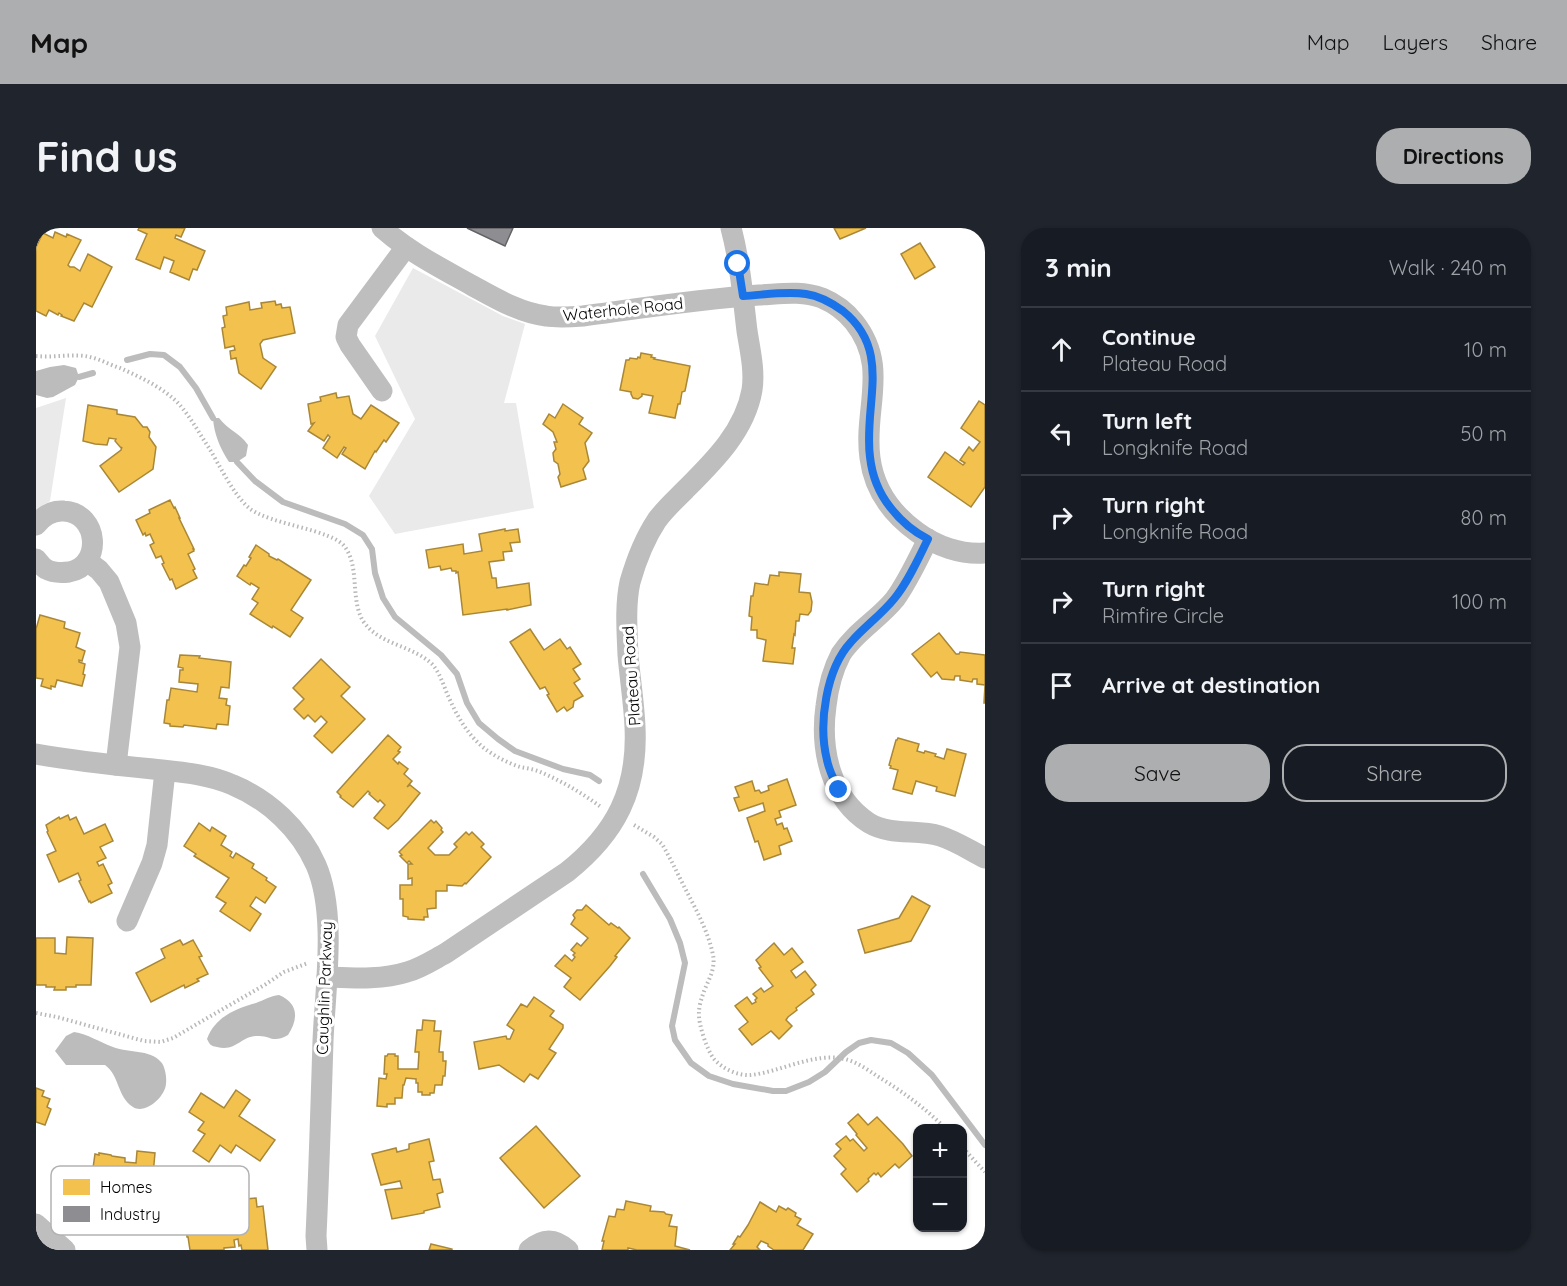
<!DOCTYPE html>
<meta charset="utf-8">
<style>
body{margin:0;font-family:Quicksand,sans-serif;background:#20242c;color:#f1f3f6}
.controls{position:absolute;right:18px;bottom:18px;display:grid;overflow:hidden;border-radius:12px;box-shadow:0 2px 4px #0004}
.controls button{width:54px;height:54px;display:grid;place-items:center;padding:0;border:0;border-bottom:2px solid #363941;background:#171b24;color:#f1f3f6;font:30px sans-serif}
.stop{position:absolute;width:18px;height:18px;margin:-14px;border:4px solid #1a73e8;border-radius:50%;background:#fff}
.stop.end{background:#1a73e8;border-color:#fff;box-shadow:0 2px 6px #0008}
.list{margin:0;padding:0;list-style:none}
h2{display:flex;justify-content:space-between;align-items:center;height:78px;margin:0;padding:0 24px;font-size:26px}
h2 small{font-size:20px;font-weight:400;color:#9ea1a6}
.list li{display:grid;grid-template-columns:39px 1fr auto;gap:18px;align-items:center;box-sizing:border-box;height:84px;padding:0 24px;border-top:2px solid #363941}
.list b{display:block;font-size:22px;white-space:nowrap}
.list p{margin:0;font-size:20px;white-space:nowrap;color:#9ea1a6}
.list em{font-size:20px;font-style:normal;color:#9ea1a6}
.actions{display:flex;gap:12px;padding:18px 24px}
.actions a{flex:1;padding:14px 0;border:2px solid #adaeaf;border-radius:24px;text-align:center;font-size:21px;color:#adaeaf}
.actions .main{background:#adaeaf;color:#111}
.icon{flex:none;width:33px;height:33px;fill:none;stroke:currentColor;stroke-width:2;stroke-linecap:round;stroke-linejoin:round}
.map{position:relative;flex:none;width:949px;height:1022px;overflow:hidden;border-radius:24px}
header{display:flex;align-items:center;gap:36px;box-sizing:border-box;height:84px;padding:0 30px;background:#adaeaf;color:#111}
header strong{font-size:28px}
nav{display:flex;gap:33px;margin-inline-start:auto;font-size:21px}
.intro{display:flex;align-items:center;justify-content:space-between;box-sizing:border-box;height:144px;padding:0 36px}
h1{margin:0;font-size:42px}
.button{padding:15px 27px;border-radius:24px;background:#adaeaf;color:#111;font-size:21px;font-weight:700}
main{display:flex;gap:36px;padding:0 36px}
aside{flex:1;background:#171b24;border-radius:24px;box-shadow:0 2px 4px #0004}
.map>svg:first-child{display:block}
.green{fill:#eaeaea}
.water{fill:#bcbcbc}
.homes{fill:#f2c14e;stroke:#a98737;stroke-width:1.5}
.industry{fill:#8d8d92;stroke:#636366;stroke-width:1.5}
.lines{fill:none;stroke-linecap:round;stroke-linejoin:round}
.stream{stroke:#bcbcbc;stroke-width:6}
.path{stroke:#b8b8b8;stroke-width:4;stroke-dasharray:1.5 3;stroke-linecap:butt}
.minor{stroke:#bebebe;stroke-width:21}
.route{stroke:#1a73e8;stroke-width:8}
.labels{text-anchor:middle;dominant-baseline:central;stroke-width:6;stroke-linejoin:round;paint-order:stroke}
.street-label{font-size:16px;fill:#000;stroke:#fff}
.key{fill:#fff;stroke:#b2b2b2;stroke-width:1.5}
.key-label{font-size:16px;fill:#000}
</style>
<header>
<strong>Map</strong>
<nav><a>Map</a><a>Layers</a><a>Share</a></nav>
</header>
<div class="intro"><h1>Find us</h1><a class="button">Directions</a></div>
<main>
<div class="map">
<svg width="949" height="1022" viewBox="0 0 949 1022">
<rect width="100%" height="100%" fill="#fff"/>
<g class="green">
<polygon points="377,40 467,88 489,96 468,175 480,175 498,280 359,306 333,268 379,191 339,108"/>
<polygon points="30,170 14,273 0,282 0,180"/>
</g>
<g class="water">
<polygon points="28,137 40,140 43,149 39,157 17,169 11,170 0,167 0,143 14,139"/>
<path d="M 177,190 L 183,190 C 192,202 203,204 212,217 L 210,228 L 201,234 L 193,234 C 184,220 178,206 177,190 Z"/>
<path d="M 243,767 C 262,775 263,790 252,807 C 236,816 235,807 221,808 C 205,808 200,824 181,819 C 175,818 174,817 171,811 C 179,789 199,781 220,775 C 228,772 234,768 243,767 Z"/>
<path d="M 38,804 C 52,806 63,814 77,819 C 91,825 114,821 125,834 C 129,838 131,850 130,856 C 129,869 109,887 97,879 C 81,869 84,848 69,837 L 30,837 L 19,823 L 30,808 Z"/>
</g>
<g class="homes">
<polygon points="103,0 149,0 145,9 140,7 139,10 169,23 161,42 157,41 153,52 134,44 138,33 128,29 124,41 100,31 111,6 102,2"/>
<polygon points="798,0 830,0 804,11"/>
<polygon points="19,4 30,9 31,6 45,12 32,37 34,39 38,39 44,43 52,26 76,39 56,79 48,75 38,93 25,88 26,87 23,85 22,87 13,82 10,88 0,83 0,19 7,5 17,10"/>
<polygon points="884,15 899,39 879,51 865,26"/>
<polygon points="239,73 240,77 245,76 246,80 254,79 259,105 227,112 224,116 227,130 240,139 225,161 203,145 200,130 195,131 194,123 199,122 198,118 189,120 186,100 189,99 187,88 191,87 190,79 213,74 214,82 226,80 225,75"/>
<polygon points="605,125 616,127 615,129 619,130 618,131 654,138 649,163 646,164 644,176 642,176 639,190 613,185 617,168 606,166 606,168 602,171 597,170 595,166 595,164 584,162 590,132 593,132 594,130 601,131 602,129 604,130"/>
<polygon points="300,165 301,170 313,168 317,186 325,191 335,177 363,195 350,214 348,212 340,224 339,223 329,241 306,226 310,220 308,219 301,230 287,220 294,209 292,207 288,213 272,203 278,195 275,196 272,176 285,173 284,169"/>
<polygon points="943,173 949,177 949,259 935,279 892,249 909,224 927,237 929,235 924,232 933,219 937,223 944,214 925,200"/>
<polygon points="527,176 547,190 543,196 556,205 549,215 553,233 547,241 550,251 525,259 522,249 524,246 522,236 518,233 517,225 520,221 518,214 521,214 517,204 507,196 513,186 519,190"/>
<polygon points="52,177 81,182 81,186 99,189 107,199 111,199 114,204 113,209 120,219 117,241 83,264 64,238 85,222 86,219 85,220 79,213 80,211 73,210 71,217 59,216 47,213"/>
<polygon points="134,272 138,280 139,279 144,290 143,290 158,321 157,321 158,323 152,326 159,341 157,342 161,350 140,361 136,351 134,352 126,336 128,335 125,328 120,330 114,317 118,315 114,306 110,308 109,305 107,307 100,292 114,285 113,282"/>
<polygon points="469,301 469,303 482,301 484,314 474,315 476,323 467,324 468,332 453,334 456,350 460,350 461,360 493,355 495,377 471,382 471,381 427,387 422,344 420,345 420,343 416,343 415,340 405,342 404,338 393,340 390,322 427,316 428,326 446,323 443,306"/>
<polygon points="220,317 233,326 233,328 241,332 242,331 275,352 255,382 267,390 254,409 237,398 236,400 214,386 222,375 216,371 223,360 215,355 214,357 201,348 208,337 210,338 215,330 213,329"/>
<polygon points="743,344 765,346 763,364 774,365 776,374 775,383 772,387 764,386 763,393 760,393 759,407 758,406 756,420 759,420 757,436 727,433 730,412 721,410 721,402 715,402 716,389 713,388 715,368 717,368 719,355 732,357 734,347 743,348"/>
<polygon points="4,387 29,394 28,400 44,405 40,419 49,423 46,433 43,432 43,434 49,436 47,446 49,447 46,458 21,452 19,459 15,458 15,461 5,458 7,451 0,450 0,401"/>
<polygon points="494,401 508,422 524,411 531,421 534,419 545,436 537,441 544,451 538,455 547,468 538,473 537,479 531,483 528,479 521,484 511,467 513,466 509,459 504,461 474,414"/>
<polygon points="903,405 920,426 923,426 924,424 949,427 949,475 948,475 949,457 941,456 941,451 937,451 936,454 924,452 924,448 919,448 918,452 906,451 901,444 895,449 876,426"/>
<polygon points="144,427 164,428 163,430 195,434 193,460 185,459 183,470 191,471 190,477 194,478 192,497 181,496 180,501 148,497 147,499 134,498 134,496 128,495 131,472 133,472 135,460 161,464 162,456 143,454 144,442 147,442 147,440 142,439"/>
<polygon points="285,431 314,459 305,468 329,491 296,525 278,508 291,494 285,488 279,494 272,487 268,491 258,481 268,471 257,460"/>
<polygon points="352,507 365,519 362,523 364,524 357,531 362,536 363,534 372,541 368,546 376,553 371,559 374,557 384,565 362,592 352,601 338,590 349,577 344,572 342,574 333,566 334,565 332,563 317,579 304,569 305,568 301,564"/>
<polygon points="862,510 883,516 881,523 888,525 889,523 900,526 899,528 908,531 911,521 930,526 919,568 900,563 901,559 880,553 876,566 857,561 862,542 854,540 855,538 853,537 860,512 861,512"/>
<polygon points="751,551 760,577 743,583 745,589 739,591 741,597 746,595 748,601 751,600 756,613 743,618 745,626 728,632 722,613 719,614 711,590 729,583 727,575 703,583 698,570 703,569 699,559 716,553 719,563 723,562 725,565 733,562 732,558"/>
<polygon points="32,587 34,592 40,589 48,606 69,596 77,613 64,619 70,630 61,634 63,638 67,636 76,655 72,657 76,665 55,675 54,673 53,674 43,653 45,652 42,645 23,654 11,627 20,623 11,604 12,603 10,597 23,589 24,591"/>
<polygon points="395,592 398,595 400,593 406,600 405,602 407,604 392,620 399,627 413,627 421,619 418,616 430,604 433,607 436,604 448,616 445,619 455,629 430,656 429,655 426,658 411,657 411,663 400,663 400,680 391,681 392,689 388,689 388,692 372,691 372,689 367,688 367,671 364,671 364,657 376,657 376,650 372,651 372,636 376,636 373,633 371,635 364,628 366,627 363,624"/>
<polygon points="163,595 174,603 176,599 190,608 185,617 196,624 194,628 197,630 200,625 218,636 216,640 231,650 230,652 240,659 229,675 220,669 214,678 225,686 214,703 184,683 190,675 180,669 193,650 158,628 160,626 148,618"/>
<polygon points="876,668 894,678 875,713 829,725 822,702 863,690"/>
<polygon points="550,677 573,697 575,695 582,700 583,699 594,710 579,728 581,729 574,738 544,772 528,759 535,750 519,738 529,727 536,733 539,729 537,727 539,725 535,722 541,715 545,718 552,710 535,696 539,690 537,687 541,682 546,682"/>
<polygon points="31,709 57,710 55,757 40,757 40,759 30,759 30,762 18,762 19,759 10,759 10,757 0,757 0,710 19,710 19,725 30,726"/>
<polygon points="144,712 147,717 157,712 166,728 163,729 172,746 161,751 163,753 149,760 148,757 115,774 100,745 129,730 125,721"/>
<polygon points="738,715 748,727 756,720 767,734 755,743 760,750 769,743 780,757 775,762 778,766 760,780 761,782 752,789 750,792 756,798 743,811 735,803 716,817 703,801 712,794 699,778 711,769 716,776 720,774 719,772 721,770 717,766 725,760 728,764 737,758 723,740 725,739 720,732"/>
<polygon points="498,769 518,783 514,788 527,797 527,800 513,821 520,825 502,851 494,846 488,854 463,837 443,841 438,814 470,808 471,811 474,811 478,802 471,797 485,776 491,779"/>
<polygon points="387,792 399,793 398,803 405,803 403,824 407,824 407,833 410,833 409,848 407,848 406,857 399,857 398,865 394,865 394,867 386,867 386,864 382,864 382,855 380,855 380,851 370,850 368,857 367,857 366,870 359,870 359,876 351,876 351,879 341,878 343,850 350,851 351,846 348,846 349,828 351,828 352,826 359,826 359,828 362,828 362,841 382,841 383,824 379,824 381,802 386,802"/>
<polygon points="0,860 8,863 6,868 14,871 11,879 15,881 9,897 0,894"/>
<polygon points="200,862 214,872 203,888 239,912 224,933 200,917 195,925 184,917 173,934 157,923 169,906 162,902 168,894 153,884 165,865 188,880"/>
<polygon points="822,886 832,897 841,889 867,916 876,928 863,940 859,936 845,949 842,945 840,947 838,945 832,951 833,953 821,964 805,946 810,941 798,928 805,921 800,916 810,908 814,913 817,911 828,923 831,920 820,907 821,906 812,895"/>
<polygon points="500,898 544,948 508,980 464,930"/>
<polygon points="393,911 398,933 393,934 397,952 404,951 407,964 401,966 404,979 388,983 388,985 356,991 349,962 366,960 364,953 345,957 336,926 360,920 361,924 373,921 373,916"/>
<polygon points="101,923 119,925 117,947 124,948 123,961 115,960 113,974 118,975 115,1001 91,998 94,977 82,975 84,965 79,966 79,963 71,962 72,959 70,959 69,965 59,964 59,962 54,961 59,926 63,927 63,925 75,927 76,928 89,930 89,934 100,935"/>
<polygon points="220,970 221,979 227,978 232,1022 206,1022 205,1017 203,1018 202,1011 198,1012 199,1019 188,1020 188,1022 154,1022 152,1009 151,1009 149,984 177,981 177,977 180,974 191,973 194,976 195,979 201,979 200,972"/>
<polygon points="590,973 615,978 614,983 628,984 630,986 636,987 633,998 641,999 639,1018 654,1022 601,1022 592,1020 592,1022 566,1022 568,1013 566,1013 573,988 579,989 581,981 588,982"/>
<polygon points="724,974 740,984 743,978 750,982 752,980 760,985 759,988 765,991 761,997 777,1006 767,1022 738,1022 732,1018 732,1016 725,1013 721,1019 724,1022 694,1022 699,1016 697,1016 702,1008 704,1009 712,997"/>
<polygon points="395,1016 416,1021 416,1022 393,1022"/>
</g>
<polygon class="industry" points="431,0 477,0 469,18"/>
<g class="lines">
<g class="stream">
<polyline points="91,132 114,126 128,127 144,139 160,160 177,190"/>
<polyline points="43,149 57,145"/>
<polyline points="201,234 219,253 247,274 309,296 327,307 336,321 339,345 347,370 359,389 405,427 421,446 431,475 443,495 462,511 479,523 527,541 554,547 563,553"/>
<polyline points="607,646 634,691 644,715 649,735 636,798 639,812 655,835 673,848 697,856 737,863 750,863 773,854 789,844 810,824 823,815 835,812 855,815 872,825 896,847 949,917"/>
</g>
<g class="path">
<path d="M 0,128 C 18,130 38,125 54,129 C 64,131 74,137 84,140 C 104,149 126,159 142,175 C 154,188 163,205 173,220 C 184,238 197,266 213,280 C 234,297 296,301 309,319 C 324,340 314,371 327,393 C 343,417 376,417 396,436 C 405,446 408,460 414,472 C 422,490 433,508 448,520 C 458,528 472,535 484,539 C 490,540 496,541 502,543 C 524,552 546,565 565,579"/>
<path d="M 598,597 L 618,609 L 626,616 C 636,633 644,651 653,668 C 663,687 673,707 677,727 C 680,742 671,754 667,766 C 665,772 663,779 663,784 C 662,796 671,822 678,831 C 687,841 702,848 715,847 C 744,844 778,824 809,831 C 820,834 831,841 841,848 C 866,863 889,880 909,900"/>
<polyline points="0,785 21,789 108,813 125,814 137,810 230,756 248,744 272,735"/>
<polyline points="927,920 949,944"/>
</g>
<g class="minor">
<path d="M 346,0 C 373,24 405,40 437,58 C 459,70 484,85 510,88 C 522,90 535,89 547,88 C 606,80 664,71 723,67 C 744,66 765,62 786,70 C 798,75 810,84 818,94 C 854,139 827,181 834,230 C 838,261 856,286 881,304 C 900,318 925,327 949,325"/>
<polyline points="346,163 314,117 310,109 312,97 370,19"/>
<path d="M 0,297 C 7,288 16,282 28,283 C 63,285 67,338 33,344 C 25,345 17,345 10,341 C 6,339 3,334 0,331"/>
<path d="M 892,311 C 882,331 872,353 859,371 C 843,391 819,404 805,426 C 796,443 792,460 790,478 C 784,521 794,570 833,595 C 855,608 880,601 904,608 C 920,613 935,623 949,630"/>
<polyline points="51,333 63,342 73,354 90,395 94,419 80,537"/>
<path d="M 0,526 C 39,533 78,537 117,541 C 144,544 173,546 197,557 C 233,572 264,601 280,637 C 301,685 289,761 287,813 C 285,878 283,943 280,1008 L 281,1022"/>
<polyline points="91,693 116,635 121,617 129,543"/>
<path d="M 291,749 C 317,750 346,752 371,744 C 385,740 397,732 410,725 L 531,644 C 580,605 602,562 599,499 C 598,475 594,451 592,427 C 591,403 589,377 594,354 C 600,333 609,310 621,292 C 629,281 639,272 649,262 C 677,234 709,203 716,162 C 719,143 714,122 711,103 C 707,69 704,34 695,0"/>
<polyline points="0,996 29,1022"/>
<path d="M 493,1022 C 507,1010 519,1010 532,1022"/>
</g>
</g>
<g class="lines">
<path class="route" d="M 702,36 L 707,68 C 727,67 750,63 770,66 C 784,68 796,75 807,83 C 857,123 827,177 834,229 C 836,247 843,265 854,279 C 864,292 878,304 892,311 C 882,331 872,354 858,371 C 845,387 828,399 815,414 C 790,441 782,496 791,532 C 793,543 798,552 803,562"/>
</g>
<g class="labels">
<g class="street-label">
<text transform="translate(587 81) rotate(-6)">Waterhole Road</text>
<text transform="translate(595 448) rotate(-94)">Plateau Road</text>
<text transform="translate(288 760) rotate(-88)">Caughlin Parkway</text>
</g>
</g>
<rect x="15" y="938" width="198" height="69" rx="9" class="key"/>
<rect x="27" y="951" width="27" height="16" fill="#f2c14e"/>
<rect x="27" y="978" width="27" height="16" fill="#8d8d92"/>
<g class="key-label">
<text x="64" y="965">Homes</text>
<text x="64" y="992">Industry</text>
</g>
</svg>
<div class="controls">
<button>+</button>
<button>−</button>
</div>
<div class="stop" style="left:702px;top:36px"></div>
<div class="stop end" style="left:803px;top:562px"></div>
</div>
<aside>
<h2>3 min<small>Walk · 240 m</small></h2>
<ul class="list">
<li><svg class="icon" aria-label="ahead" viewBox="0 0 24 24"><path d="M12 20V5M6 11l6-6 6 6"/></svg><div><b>Continue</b><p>Plateau Road</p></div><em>10 m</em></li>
<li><svg class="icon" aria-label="left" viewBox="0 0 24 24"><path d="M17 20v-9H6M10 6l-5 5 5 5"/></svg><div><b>Turn left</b><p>Longknife Road</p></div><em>50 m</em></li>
<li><svg class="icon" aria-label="right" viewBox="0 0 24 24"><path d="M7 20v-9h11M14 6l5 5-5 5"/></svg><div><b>Turn right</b><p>Longknife Road</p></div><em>80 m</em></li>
<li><svg class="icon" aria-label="right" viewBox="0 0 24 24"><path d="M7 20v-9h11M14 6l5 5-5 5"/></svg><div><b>Turn right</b><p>Rimfire Circle</p></div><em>100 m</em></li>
<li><svg class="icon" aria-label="arrive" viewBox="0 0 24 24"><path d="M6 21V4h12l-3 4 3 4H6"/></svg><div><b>Arrive at destination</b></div></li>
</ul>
<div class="actions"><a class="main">Save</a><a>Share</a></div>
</aside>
</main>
